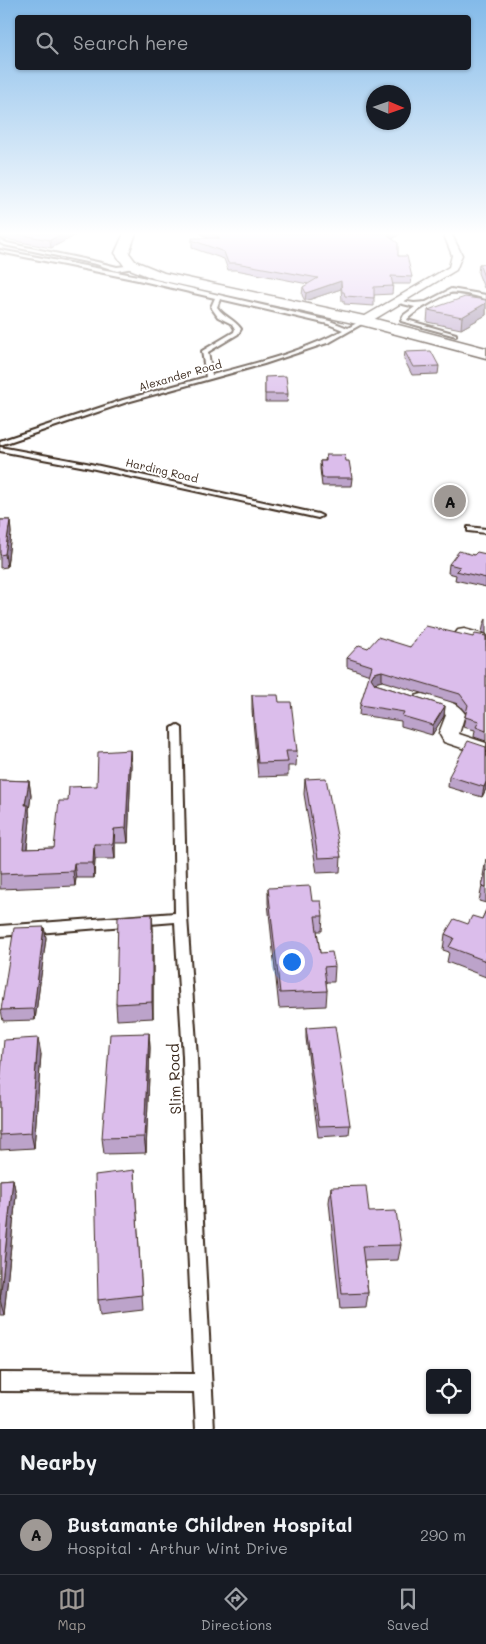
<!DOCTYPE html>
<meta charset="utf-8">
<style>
body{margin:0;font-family:Mali,sans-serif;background:#20242c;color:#f1f3f6}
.controls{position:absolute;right:15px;bottom:15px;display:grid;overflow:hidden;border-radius:5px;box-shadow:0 1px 4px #0004}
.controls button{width:45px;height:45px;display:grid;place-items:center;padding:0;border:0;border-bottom:1px solid #363941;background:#171b24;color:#f1f3f6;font:25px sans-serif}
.compass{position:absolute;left:366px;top:85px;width:45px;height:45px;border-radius:50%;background:#171b24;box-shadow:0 1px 4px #0004;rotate:92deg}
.you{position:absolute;left:291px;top:961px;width:18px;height:18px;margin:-12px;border:4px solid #fff;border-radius:50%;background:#1a73e8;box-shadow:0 0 0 8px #1a73e833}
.badge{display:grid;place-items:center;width:32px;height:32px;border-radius:50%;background:#9f9995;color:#111;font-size:16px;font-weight:700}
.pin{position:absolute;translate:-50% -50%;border:2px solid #fff;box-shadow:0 1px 5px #0006}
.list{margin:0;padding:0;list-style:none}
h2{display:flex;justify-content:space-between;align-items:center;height:65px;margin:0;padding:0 20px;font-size:21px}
h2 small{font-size:16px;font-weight:400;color:#9ea1a6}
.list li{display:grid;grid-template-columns:32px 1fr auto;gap:15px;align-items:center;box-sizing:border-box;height:80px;padding:0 20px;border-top:1px solid #363941}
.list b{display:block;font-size:19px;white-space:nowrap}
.list p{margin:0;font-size:16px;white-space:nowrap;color:#9ea1a6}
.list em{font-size:16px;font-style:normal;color:#9ea1a6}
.icon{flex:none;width:28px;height:28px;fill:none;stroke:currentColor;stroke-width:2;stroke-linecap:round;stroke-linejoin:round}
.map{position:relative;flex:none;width:486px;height:1429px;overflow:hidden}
.search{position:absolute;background:#171b24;box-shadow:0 1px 4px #0004;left:15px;right:15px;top:15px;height:55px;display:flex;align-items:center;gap:12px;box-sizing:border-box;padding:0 18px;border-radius:5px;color:#9ea1a6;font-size:19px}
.sheet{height:145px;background:#171b24}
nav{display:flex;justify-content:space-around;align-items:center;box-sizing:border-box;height:70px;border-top:1px solid #363941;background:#171b24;font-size:14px;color:#9ea1a6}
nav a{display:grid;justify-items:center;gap:2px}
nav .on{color:#9f9995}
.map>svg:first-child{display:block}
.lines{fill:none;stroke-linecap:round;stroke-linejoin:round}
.service-casing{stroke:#3b2a1e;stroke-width:4}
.minor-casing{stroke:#3b2a1e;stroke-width:3}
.secondary-casing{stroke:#3b2a1e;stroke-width:3}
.service{fill:#fff;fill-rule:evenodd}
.minor{fill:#fff;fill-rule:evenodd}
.secondary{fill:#fff;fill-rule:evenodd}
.wall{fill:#bca3ca;stroke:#3b2a1e}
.shaded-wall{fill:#9984a4;stroke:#3b2a1e}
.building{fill:#dbbdeb;stroke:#3b2a1e}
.labels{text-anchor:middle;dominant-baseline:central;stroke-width:4;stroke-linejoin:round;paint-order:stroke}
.far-street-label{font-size:11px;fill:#3b2a1e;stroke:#fff}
.near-street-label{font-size:15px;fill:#3b2a1e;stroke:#fff}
</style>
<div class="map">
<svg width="486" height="1429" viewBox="0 0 486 1429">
<rect width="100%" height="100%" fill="#fff"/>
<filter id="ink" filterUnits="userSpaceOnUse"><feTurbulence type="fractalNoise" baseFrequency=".02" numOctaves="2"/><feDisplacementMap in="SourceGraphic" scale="10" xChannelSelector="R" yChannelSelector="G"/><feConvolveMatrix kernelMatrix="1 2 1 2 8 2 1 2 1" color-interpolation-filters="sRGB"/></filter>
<g filter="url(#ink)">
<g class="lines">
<defs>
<g id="service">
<polygon points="0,240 7,243 97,262 117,267 135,265 138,267 117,271 96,264 4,245 0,243"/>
<path d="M 0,250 L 138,276 L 330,321 L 348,328 L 362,320 L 367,321 L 330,342 L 264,364 L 127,402 L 0,445 L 0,441 L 123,400 L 206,377 L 202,351 L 234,332 L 235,329 L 232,324 L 218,317 L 211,307 L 215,298 L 138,280 L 0,252 ZM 220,299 L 328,324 L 343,330 C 303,352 256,363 212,375 L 208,352 L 238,334 L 241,329 C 234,319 224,317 217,307 Z"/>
<path d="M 451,289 L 486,295 L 486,299 C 478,297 458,291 450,293 C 442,296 411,313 407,320 L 456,334 L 456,336 L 401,321 L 404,315 L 415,307 L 395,302 L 395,300 L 414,303 L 426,302 Z"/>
<polygon points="0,447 86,463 318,514 322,516 318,518 86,467 0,451"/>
<polygon points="468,527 486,529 486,533 468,531"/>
<polygon points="177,725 182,728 187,917 197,1057 202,1203 214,1429 196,1429 194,1392 0,1391 0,1373 194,1374 186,1203 183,1057 175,922 0,936 0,926 175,913 172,728"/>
</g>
<g id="minor">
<polygon points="443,233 451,233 462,255 456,270 368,323 360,323 359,321 360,319 449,267 452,255"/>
<polygon points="464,629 486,635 486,645 458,638 455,634 458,630"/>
<path d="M 422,694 C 438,698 456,700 465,714 L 459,734 L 486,743 L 486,756 L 444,742 L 439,733 L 446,715 L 434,709 L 415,704 L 413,700 L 415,696 Z"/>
</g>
<polygon id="secondary" points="124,233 136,233 129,253 135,261 164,273 364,316 486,348 486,358 362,325 155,279 125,267 115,253"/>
</defs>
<use href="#service" class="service-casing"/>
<use href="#minor" class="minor-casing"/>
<use href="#secondary" class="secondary-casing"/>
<use href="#service" class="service"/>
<use href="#minor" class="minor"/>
<use href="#secondary" class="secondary"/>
</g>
<g class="wall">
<polygon points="0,233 80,233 51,248 0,238"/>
<polygon points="200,233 400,233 393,239 398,256 412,277 411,284 393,284 392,294 374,295 374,306 344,304 344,301 342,301 341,289 305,301 302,295 303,287 308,284 236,270 228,270 224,259 192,248 192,240 208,238"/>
<polygon points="479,264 486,264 486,288 484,288 478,273"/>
<polygon points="486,300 486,315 461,329 427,322 428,310"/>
<polygon points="405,352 439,366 438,374 412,375 404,359"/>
<polygon points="265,377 288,394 287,402 265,402"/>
<polygon points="326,455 352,478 351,486 322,486 320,469 320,461 325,461"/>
<polygon points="0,520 10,520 11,533 7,567 0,568"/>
<polygon points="486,554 486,587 455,580 456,575 448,573 449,564 474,555"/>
<polygon points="486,619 486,634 482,632 484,623"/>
<polygon points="486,636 486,741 474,737 475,730 463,727 466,713 458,704 382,681 374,683 375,684 445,706 444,716 432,735 401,726 401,721 359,715 360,705 370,675 347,667 347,658 368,648 410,647 473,637"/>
<polygon points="252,695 279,702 297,751 296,766 288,766 288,776 258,777 252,710"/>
<polygon points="486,747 486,789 482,797 448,787 449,776"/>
<polygon points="130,750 131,765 128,843 115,843 115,859 95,859 94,878 76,878 75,886 0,889 0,780 29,781 31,796 29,810 30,820 27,849 54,848 68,801 97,786"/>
<polygon points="305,779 341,857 340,872 317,873 304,794"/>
<polygon points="486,859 486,903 479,901 484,876 483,876"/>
<polygon points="268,888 312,901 323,916 322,931 317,931 320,953 335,966 334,982 326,982 327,991 326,1006 279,1008 268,903"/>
<polygon points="486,910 486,977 447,962 449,952 443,950 445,934 482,919"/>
<polygon points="152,914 153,929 153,1018 117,1020 116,1004"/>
<polygon points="44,927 46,938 35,1020 3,1021 1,1010"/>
<polygon points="306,1028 350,1125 349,1135 318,1137 306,1038"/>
<polygon points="149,1033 150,1048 146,1153 104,1154 102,1138"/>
<polygon points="41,1054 34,1148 0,1150 0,1083"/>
<polygon points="134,1170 143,1310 100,1315 98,1300"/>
<polygon points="13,1179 16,1195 4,1315 0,1315 0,1180"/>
<polygon points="331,1187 369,1212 401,1245 398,1260 364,1261 368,1293 366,1308 340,1309 329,1202"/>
</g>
<g class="shaded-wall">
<polygon points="65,233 80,233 51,248 50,240"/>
<polygon points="392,233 400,233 388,243 388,236"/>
<polygon points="341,281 341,289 305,301 306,293"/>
<polygon points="486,303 486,315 461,329 462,317"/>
<polygon points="10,520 11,533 7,567 5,554"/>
<polygon points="382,671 382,681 374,683 371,678 374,673"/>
<polygon points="445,706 444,716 432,735 433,725"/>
<polygon points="130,750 131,765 128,843 126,828"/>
<polygon points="29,781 31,796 29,810 30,820 25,864 23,849 25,805"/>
<polygon points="486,782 486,789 482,797 484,787"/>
<polygon points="114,829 115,843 115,859 113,844"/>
<polygon points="94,844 95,859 94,878 93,863"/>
<polygon points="74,863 76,878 75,886 73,871"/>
<polygon points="152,914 153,929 153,1018 152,1002"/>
<polygon points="44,927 46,938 35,1020 34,1009"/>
<polygon points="149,1033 150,1048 146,1153 144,1137"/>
<polygon points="38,1038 41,1054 34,1148 31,1133"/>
<polygon points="13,1179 16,1195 4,1315 0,1300"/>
</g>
<g class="building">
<polygon points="11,233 65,233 50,240"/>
<polygon points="211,233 392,233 388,236 398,243 398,256 407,256 412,277 391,276 393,286 374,287 374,298 345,296 344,292 342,292 341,281 306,293 303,287 318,278 236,263 228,263 224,252 192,240 192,238 220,238"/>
<polygon points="479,264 486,264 486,279 485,279"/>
<polygon points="465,297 486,300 486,303 462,317 428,310"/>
<polygon points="431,351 439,366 413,367 405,352"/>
<polygon points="286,376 288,394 265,394 265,377"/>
<polygon points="326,455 345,455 346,461 349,461 352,478 322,478 320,461 326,461"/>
<polygon points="0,520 10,520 5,554 0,555"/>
<polygon points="459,551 474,555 477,552 486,554 486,578 456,571 460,567 449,564"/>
<polygon points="426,626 473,637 475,634 486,636 486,731 476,727 479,721 465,717 468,705 460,694 382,671 374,673 371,678 375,684 445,706 433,725 402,716 404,712 360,705 372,666 347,658 359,645 368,648 378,637 410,647"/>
<polygon points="252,695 278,695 279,702 291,702 297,751 286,751 288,762 258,763"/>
<polygon points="468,741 486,747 486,782 484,787 449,776"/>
<polygon points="130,750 126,828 114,829 113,844 94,844 93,863 74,863 73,871 0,874 0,780 29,781 25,805 28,805 23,849 54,848 59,801 68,801 69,787 97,786 98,752"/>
<polygon points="326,778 341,857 318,858 305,779"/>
<polygon points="486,870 486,887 482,886"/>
<polygon points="310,886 312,901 321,901 323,916 315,916 320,953 332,952 335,966 324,967 327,991 280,993 268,888"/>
<polygon points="486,910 486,961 449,947 454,938 445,934 454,919 468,924 472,916 482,919"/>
<polygon points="152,914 152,1002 116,1004 118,916"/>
<polygon points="44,927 34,1009 1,1010 14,928"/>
<polygon points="335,1026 350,1125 319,1126 306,1028"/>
<polygon points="149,1033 144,1137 102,1138 110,1034"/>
<polygon points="38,1038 31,1133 0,1135 0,1083 4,1040"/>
<polygon points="134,1170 142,1295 98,1300 95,1175"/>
<polygon points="13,1179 0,1300 0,1180"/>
<polygon points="366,1186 369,1212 396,1211 401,1245 362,1246 368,1293 342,1294 331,1187"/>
</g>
</g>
<linearGradient id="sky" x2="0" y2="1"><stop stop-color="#83bae9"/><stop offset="0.54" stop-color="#fff"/><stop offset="1" stop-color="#fff" stop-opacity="0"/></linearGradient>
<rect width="486" height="433" fill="url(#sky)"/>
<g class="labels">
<g class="far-street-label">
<text transform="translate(180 375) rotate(-16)">Alexander Road</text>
<text transform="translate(162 470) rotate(13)">Harding Road</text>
</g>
<g class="near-street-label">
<text transform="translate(174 1079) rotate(-92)">Slim Road</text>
</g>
</g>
</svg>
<div class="controls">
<button><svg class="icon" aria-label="locate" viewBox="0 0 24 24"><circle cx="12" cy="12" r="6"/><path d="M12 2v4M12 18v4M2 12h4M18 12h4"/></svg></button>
</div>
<svg class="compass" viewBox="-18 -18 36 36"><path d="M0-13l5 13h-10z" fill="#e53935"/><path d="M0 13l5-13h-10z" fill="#9ea1a6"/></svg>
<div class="you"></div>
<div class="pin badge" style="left:450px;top:501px">A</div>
<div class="search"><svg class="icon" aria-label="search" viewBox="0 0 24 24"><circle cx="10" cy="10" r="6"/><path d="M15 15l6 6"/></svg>Search here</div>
</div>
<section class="sheet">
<h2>Nearby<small></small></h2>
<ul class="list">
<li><span class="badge">A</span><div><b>Bustamante Children Hospital</b><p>Hospital · Arthur Wint Drive</p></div><em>290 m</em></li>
</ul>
</section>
<nav>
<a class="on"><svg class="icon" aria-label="map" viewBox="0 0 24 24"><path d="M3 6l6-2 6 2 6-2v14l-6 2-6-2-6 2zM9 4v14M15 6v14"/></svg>Map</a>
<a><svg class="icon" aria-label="directions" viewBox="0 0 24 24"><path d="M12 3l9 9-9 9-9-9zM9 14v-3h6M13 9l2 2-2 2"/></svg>Directions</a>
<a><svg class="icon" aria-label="saved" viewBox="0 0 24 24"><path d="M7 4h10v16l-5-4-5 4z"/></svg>Saved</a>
</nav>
